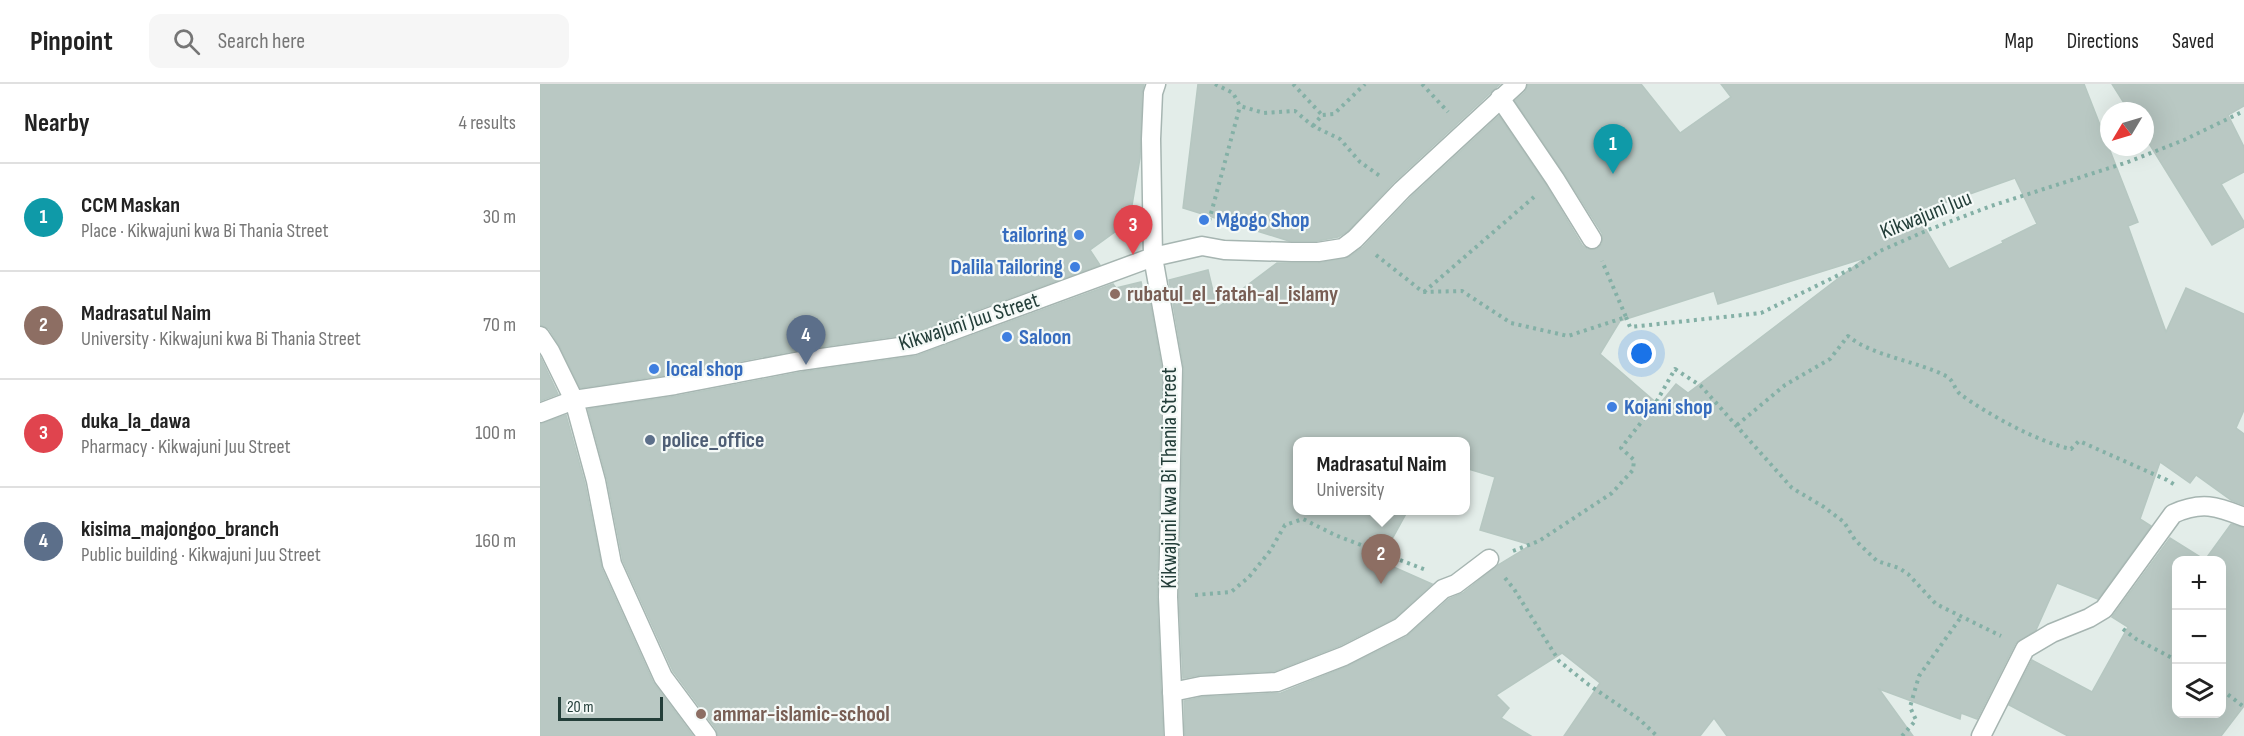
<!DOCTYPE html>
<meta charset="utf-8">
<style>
body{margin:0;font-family:"Sofia Sans Condensed",sans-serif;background:#f6f6f6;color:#222}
.controls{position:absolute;right:18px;bottom:18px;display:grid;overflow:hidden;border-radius:12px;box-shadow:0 6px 24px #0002}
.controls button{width:54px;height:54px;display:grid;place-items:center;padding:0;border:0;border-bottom:2px solid #e0e0e0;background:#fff;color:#222;font:30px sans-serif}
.compass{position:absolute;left:1560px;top:18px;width:54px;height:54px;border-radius:50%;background:#fff;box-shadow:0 6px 24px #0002;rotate:232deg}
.scale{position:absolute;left:18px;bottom:15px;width:105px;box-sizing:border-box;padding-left:6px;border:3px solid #233e39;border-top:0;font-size:16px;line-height:21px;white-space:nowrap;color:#233e39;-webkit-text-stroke:4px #f4f9f7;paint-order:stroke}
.you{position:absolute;left:1102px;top:270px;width:21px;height:21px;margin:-15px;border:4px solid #fff;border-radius:50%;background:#1a73e8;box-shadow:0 0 0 9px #1a73e833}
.badge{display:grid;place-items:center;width:39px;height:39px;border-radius:50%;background:#7f533d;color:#fff;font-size:20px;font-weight:700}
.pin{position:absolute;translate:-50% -50px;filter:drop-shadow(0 2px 3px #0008)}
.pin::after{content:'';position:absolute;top:32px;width:21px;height:18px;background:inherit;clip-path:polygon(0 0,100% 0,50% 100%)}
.popup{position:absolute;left:753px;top:353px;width:177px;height:78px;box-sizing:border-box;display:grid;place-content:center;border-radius:12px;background:#fff;filter:drop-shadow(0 2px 4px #0005);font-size:20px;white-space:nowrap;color:#767676}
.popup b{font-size:22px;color:#222}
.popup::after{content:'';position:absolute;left:50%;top:100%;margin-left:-12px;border:12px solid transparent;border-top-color:#fff}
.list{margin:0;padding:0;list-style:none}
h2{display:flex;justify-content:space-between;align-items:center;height:78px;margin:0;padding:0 24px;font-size:26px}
h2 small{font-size:20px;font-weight:400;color:#767676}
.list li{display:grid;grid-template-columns:39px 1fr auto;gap:18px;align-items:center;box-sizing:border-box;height:108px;padding:0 24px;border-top:2px solid #e0e0e0}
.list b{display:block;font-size:22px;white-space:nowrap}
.list p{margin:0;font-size:20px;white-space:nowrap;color:#767676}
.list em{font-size:20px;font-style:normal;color:#767676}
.icon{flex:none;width:33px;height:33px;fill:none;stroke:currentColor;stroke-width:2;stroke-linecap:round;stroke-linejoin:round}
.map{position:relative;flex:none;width:1704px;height:652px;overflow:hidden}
header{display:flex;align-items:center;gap:36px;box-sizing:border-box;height:84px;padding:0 30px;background:#fff;border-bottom:2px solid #e0e0e0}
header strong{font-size:28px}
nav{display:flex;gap:33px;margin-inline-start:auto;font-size:21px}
.search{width:420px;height:54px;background:#f6f6f6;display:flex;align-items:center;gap:15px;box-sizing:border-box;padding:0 21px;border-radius:12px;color:#767676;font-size:22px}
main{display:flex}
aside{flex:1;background:#fff}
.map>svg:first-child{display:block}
.building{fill:#b9c8c3;stroke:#b6c7c1;stroke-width:1.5;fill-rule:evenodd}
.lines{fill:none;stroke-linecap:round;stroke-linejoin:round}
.minor-casing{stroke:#a6b5b1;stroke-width:21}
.path{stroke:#84b0a6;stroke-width:4;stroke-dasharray:3 4.5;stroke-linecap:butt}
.minor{stroke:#fff;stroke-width:18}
.shop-dot{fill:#3f7fe0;stroke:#f4f9f7;stroke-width:2}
.education-dot{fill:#8d6e63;stroke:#f4f9f7;stroke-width:2}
.service-dot{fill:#5c6f8a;stroke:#f4f9f7;stroke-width:2}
.labels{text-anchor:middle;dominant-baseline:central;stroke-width:4.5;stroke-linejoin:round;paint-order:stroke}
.street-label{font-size:22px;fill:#233e39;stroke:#f4f9f7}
.shop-label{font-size:22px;font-weight:bold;fill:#366cbe;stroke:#f4f9f7;text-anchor:start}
.education-label{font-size:22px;font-weight:bold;fill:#785e54;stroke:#f4f9f7;text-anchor:start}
.service-label{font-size:22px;font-weight:bold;fill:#4e5e75;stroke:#f4f9f7;text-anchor:start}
</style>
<header>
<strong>Pinpoint</strong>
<div class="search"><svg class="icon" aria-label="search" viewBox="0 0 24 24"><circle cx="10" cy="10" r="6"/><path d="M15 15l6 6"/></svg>Search here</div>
<nav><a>Map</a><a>Directions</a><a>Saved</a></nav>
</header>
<main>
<aside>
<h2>Nearby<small>4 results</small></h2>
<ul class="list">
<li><span class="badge" style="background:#0f9aa8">1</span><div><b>CCM Maskan</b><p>Place · Kikwajuni kwa Bi Thania Street</p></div><em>30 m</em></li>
<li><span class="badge" style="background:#8d6e63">2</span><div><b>Madrasatul Naim</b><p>University · Kikwajuni kwa Bi Thania Street</p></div><em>70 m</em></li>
<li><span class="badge" style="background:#e0444e">3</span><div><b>duka_la_dawa</b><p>Pharmacy · Kikwajuni Juu Street</p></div><em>100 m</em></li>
<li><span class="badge" style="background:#5c6f8a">4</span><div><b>kisima_majongoo_branch</b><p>Public building · Kikwajuni Juu Street</p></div><em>160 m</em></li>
</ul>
</aside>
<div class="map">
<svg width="1704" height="652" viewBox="0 0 1704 652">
<rect width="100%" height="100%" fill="#e3ede9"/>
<g class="building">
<polygon points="0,0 604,0 602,9 600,74 589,139 585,139 586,140 550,166 560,181 371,250 258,266 133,290 40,304 19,261 9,245 0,241"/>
<polygon points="658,0 960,0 854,98 808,147 798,153 777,157 749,157 643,124"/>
<path d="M 988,0 L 1101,0 L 1140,49 L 1191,13 L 1181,0 L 1544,0 L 1598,138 L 1588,142 L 1626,248 L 1646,204 L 1704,230 L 1704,326 L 1696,344 L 1704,350 L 1704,421 L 1691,416 L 1656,391 L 1650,399 L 1620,378 L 1600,435 L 1611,442 L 1558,515 L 1517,499 L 1496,546 L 1475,560 L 1437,635 L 1421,629 L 1420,635 L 1339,605 L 1373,652 L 1187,652 L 1174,634 L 1160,652 L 1024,652 L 1060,599 L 1022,569 L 956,611 L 969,624 L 961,634 L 991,652 L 645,652 L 644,617 L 662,613 L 741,609 L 808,582 L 866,553 L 909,515 L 923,509 L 958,481 L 991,461 L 940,446 L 955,393 L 925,384 L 925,357 L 755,357 L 755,426 L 868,426 L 840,477 L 892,500 L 855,534 L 799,562 L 735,587 L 660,591 L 643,594 L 639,513 L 644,285 L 629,196 L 668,186 L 677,224 L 737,179 L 778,179 L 809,173 L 823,163 L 870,114 L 959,32 L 1006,101 L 1042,161 L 1047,165 L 1057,165 L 1062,160 L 1062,149 L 1024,89 L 975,17 L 985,8 ZM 1475,94 L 1497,140 L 1462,157 L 1463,159 L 1409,185 L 1376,129 ZM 1325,174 L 1148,309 L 1136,300 L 1119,321 L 1060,270 L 1080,237 L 1174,207 L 1178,220 Z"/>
<polygon points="1572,0 1704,0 1704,22 1688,31 1704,63 1704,88 1681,100 1704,138 1704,143 1672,161 1605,53 1605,27 1589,27"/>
<polygon points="601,198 602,202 607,201 622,286 617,513 623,652 178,652 176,645 133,587 83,477 67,395 48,325 137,312 262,288 376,272 573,200 576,204"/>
<polygon points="0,272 18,310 0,317"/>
<polygon points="26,331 45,400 62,485 113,598 153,652 0,652 0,340"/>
<path d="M 1691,440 L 1704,444 L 1704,622 L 1681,652 L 1528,652 L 1469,621 L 1492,576 L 1552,608 L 1588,543 L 1572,533 L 1630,454 L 1665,476 ZM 1636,477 L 1682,477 L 1682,630 L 1636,630 Z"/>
</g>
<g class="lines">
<defs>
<g id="minor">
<polyline points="960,14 1015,95 1052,155"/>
<polyline points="0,252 10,267 34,316 56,397 72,480 123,593 167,652"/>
<polyline points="0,329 34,316 135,301 260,277 374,261 613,173 611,55 613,9 616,0"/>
<polyline points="632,608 661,602 737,598 804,572 861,543 903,505 916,500 949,475"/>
<polyline points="634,652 628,513 633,285 613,173 662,162 684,166 752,168 778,168 803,164 815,155 862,106 977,0"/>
<path d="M 1441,652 L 1485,565 L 1512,549 L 1549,534 L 1564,525 L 1633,430 C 1661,417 1677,422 1704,433"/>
</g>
</defs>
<use href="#minor" class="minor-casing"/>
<g class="path">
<polyline points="675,0 693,9 700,22 724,29 755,27 773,42 800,55 820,78 840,92"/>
<polyline points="753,0 782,31"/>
<polyline points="882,0 908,28"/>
<polyline points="773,42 782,31 794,30 825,0"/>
<polyline points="669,137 700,22"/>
<polyline points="836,171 883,208 922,207 971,239 1028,252 1086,233 1062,177"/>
<polyline points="884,208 994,113"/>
<polyline points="1086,233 1090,243 1221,229 1317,182 1340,167 1388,146 1451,122 1588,78 1644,56 1704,27"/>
<path d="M 1197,341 L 1245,301 L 1290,275 L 1308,252 C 1332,272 1377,277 1406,292 C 1414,296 1414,305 1420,310 C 1447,330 1498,358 1531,365 L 1539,357 L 1627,396 L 1635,401"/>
<polyline points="973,467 999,457 1072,409 1093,386 1094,376 1081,364 1114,322 1135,285 1161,302 1252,404 1284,423 1304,438 1315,456 1337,477 1359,484 1368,490 1396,520 1461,552"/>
<polyline points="965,494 974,505 1019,577 1049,601 1099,635 1117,652"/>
<polyline points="655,511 691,508 709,493 730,467 745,441 763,435 795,451 886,486"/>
<polyline points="1583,545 1596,555 1636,576"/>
<polyline points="1682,606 1704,623"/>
<polyline points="1362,652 1376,636 1370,623 1379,592 1421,533"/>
</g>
<use href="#minor" class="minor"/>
</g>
<g class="shop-dot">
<circle cx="664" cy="136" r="6"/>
<circle cx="539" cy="151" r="6"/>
<circle cx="535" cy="183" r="6"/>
<circle cx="467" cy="253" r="6"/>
<circle cx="114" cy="285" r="6"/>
<circle cx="1072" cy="323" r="6"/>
</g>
<g class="education-dot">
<circle cx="575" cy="210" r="6"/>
<circle cx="161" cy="630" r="6"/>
</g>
<circle class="service-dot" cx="110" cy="356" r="6"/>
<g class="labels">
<g class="street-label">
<text transform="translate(1386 131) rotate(-22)">Kikwajuni Juu</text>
<text transform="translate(429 238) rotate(-18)">Kikwajuni Juu Street</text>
<text transform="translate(629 394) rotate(-90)">Kikwajuni kwa Bi Thania Street</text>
</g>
<g class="shop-label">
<text x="676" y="136">Mgogo Shop</text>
<text x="527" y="151" text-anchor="end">tailoring</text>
<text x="523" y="183" text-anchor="end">Dalila Tailoring</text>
<text x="479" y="253">Saloon</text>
<text x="126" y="285">local shop</text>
<text x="1084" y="323">Kojani shop</text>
</g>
<g class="education-label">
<text x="587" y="210">rubatul_el_fatah-al_islamy</text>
<text x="173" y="630">ammar-islamic-school</text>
</g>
<g class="service-label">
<text x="122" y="356">police_office</text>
</g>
</g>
</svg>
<div class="controls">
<button>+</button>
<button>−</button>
<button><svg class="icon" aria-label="layers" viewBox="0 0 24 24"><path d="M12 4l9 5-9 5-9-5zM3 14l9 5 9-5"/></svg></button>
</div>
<svg class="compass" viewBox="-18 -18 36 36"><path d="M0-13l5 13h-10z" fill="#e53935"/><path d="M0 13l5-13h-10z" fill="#767676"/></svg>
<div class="scale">20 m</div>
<div class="you"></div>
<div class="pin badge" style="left:1073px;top:90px;background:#0f9aa8">1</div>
<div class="pin badge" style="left:841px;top:500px;background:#8d6e63">2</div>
<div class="popup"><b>Madrasatul Naim</b>University</div>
<div class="pin badge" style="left:593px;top:171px;background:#e0444e">3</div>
<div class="pin badge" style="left:266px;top:281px;background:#5c6f8a">4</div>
</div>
</main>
